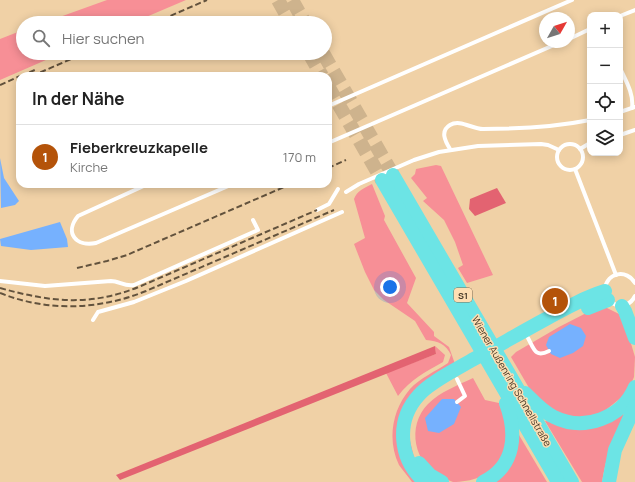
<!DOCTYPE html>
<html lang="de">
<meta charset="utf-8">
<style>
body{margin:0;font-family:Manrope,sans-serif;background:#f6f6f6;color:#222}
.controls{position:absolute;right:12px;top:12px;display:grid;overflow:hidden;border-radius:8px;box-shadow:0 2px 10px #0003}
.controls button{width:36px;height:36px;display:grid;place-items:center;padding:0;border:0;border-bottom:1px solid #e0e0e0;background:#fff;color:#222;font:20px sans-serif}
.compass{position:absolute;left:539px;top:12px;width:36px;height:36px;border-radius:50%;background:#fff;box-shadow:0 2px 10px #0003;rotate:51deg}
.you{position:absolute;left:390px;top:287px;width:14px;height:14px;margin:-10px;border:3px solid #fff;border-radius:50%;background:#1a73e8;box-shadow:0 0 0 6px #1a73e833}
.badge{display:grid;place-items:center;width:26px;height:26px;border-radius:50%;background:#b45309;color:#fff;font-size:13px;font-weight:700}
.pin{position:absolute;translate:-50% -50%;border:2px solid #fff;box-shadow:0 1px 4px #0006}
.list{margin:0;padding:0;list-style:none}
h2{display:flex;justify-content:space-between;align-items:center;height:52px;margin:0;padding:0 16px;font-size:17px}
h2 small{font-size:13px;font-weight:400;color:#767676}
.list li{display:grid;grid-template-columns:26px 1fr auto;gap:12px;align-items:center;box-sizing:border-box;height:64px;padding:0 16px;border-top:1px solid #e0e0e0}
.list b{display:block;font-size:15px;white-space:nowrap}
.list p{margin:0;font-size:13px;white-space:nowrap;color:#767676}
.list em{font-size:13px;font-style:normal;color:#767676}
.icon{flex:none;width:22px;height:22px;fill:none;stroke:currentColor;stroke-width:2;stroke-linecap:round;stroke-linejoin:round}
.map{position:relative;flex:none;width:635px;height:482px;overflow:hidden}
.search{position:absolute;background:#fff;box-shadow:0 2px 10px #0003;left:16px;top:16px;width:316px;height:44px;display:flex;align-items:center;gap:10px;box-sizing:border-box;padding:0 14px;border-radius:22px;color:#767676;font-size:15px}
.panel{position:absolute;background:#fff;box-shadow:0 2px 10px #0003;left:16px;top:72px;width:316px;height:116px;border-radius:12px}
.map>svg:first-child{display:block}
.green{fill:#f78f96}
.forest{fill:#e36371}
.water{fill:#76b1fe}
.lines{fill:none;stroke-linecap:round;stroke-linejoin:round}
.motorway-tunnel{stroke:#ceb38d;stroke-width:14;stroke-dasharray:14 7;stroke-linecap:butt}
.service{stroke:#fff;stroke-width:4}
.motorway{stroke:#6ce4e5;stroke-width:14}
.rail{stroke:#62523d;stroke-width:2;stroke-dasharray:6 3;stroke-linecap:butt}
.labels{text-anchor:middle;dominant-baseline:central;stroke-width:3;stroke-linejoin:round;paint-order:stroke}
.shield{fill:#fedeb3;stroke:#7e6b52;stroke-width:1}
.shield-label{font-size:9px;font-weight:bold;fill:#473a29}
.street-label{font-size:10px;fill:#473a29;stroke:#fedeb3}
</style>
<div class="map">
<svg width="635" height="482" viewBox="0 0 635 482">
<rect width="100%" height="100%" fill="#f0d1a6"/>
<g class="green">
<polygon points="107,0 186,0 132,23 43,23"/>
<polygon points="23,30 23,53 62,53 0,80 0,39"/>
<polygon points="436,165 441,166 493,275 467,283 458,268 463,265 455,242 444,220 423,201 427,198 411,178 415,174 416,169"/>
<path d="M 372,184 L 385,216 L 384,220 L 416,278 L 407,303 L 434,332 L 434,336 L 449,347 L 455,364 L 403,412 L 420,482 L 412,482 C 408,476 403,471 399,465 C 387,440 392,410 410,389 C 420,378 436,371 448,363 L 451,355 C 446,344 438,341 426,340 L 415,321 L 384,300 L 374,290 L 365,272 L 354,244 L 365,238 L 354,199 C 357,191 364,188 372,184 Z"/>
<polygon points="605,307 619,314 627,330 635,357 634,377 627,393 597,417 576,419 555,413 532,393 511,357 516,352 559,327 596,308"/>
<path d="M 435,346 L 445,355 L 443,362 C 425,372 411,379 398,396 L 386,373 L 436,354 Z"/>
<path d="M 473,378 L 485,400 L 499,403 C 501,410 507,420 507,428 C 508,439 507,451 501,461 C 492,476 470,482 453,482 C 450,481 446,479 442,477 C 414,465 406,426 428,404 C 440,392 458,385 473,378 Z"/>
<path d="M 623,414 L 624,415 C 613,438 606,457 602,482 L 582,482 L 545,421 C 552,421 557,425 563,427 C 585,434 603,424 623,414 Z"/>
<polygon points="519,435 547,482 495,482"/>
</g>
<g class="forest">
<polygon points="497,188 506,203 475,216 469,209 470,199"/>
<polygon points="435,346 436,354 120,480 116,475"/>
</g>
<g class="water">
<polygon points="0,158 4,178 19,201 15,205 1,208"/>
<polygon points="60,222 67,239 68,247 31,250 1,246 0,239"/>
<polygon points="570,324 581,328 586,336 583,346 573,353 560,358 551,354 546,345 549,337"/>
<polygon points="442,399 454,399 461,407 454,424 439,433 428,431 425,418"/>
</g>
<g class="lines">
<g class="motorway-tunnel">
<polyline points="278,0 291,23"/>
<polyline points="292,0 305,23"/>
<polyline points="309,53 322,76"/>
<polyline points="323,53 393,175"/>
<polyline points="328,86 382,180"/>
</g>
<g class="service">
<polyline points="620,16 635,10"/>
<polyline points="569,39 590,29"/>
<path d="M 620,68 C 626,81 634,94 632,108"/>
<polyline points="328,106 572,0"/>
<polyline points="620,112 635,107"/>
<polyline points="620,135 635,130"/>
<polyline points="328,143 561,42"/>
<circle cx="570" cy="157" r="13"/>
<path d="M 450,149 C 445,141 440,131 450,125 C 460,119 472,129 483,129 C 519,129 555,127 590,120"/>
<polyline points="580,149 590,143"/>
<polyline points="575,169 616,275"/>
<path d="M 148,184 L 78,216 C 64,233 76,247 96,243 L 233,184"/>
<polyline points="346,192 359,184 414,160 439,152 478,146 541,144 548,145 559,150"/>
<polyline points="317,210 329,204 338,189"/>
<path d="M 0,281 L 45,286 L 111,281 C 119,281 125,287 134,285 L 258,230 L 253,220"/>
<path d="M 605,289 C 607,272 627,269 635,283"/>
<path d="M 610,302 C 620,308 630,306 635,296"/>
<polyline points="93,320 98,312 134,302 186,281 342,212"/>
<path d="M 528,338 C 534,349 535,358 549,351"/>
<polyline points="457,402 465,396 457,379"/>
</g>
<g class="motorway">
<polyline points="393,175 572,482"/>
<polyline points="382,180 558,482"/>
<polyline points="622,306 625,311 635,338"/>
<polyline points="588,308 608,300"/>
<path d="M 525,393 C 533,401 543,412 554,417 C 584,432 622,418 635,387"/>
<polyline points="419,463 430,475 442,482"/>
<path d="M 425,482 C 399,460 395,421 419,395 C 430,382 457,369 472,360 C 496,347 520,333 544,320 C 564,309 583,298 605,291"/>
<path d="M 483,482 C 516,466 517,433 506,403"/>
<polyline points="609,482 615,450 635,406"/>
</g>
<g class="rail">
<polyline points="143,23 159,16"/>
<polyline points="154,23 207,0"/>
<polyline points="21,76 37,69"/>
<polyline points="32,76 85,53"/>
<polyline points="0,85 20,76"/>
<polyline points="328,168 346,160"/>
<polyline points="77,268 107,261 127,255 291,184"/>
<path d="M 0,288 C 50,302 91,307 141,286 L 317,210"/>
<path d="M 0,293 C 48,312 99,310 146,291 L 334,210"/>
</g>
</g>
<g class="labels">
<rect class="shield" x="454" y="288" width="18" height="14" rx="3"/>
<g class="shield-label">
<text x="463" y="295">S1</text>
</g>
<g class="street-label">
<text transform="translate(512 381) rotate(60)">Wiener Außenring Schnellstraße</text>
</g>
</g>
</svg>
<div class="controls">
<button>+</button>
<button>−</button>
<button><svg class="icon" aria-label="locate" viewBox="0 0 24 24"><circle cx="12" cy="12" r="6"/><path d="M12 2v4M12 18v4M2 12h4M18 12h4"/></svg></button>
<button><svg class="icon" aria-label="layers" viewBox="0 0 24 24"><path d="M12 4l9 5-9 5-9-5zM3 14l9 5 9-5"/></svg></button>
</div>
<svg class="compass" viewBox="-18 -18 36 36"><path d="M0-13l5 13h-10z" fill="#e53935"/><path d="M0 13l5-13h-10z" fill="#767676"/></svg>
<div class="you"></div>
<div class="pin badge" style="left:555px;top:301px">1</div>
<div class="search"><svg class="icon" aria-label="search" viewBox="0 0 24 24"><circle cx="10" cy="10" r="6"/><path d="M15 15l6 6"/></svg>Hier suchen</div>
<section class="panel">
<h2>In der Nähe<small></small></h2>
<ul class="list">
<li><span class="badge">1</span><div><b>Fieberkreuzkapelle</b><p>Kirche</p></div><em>170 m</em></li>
</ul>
</section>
</div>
